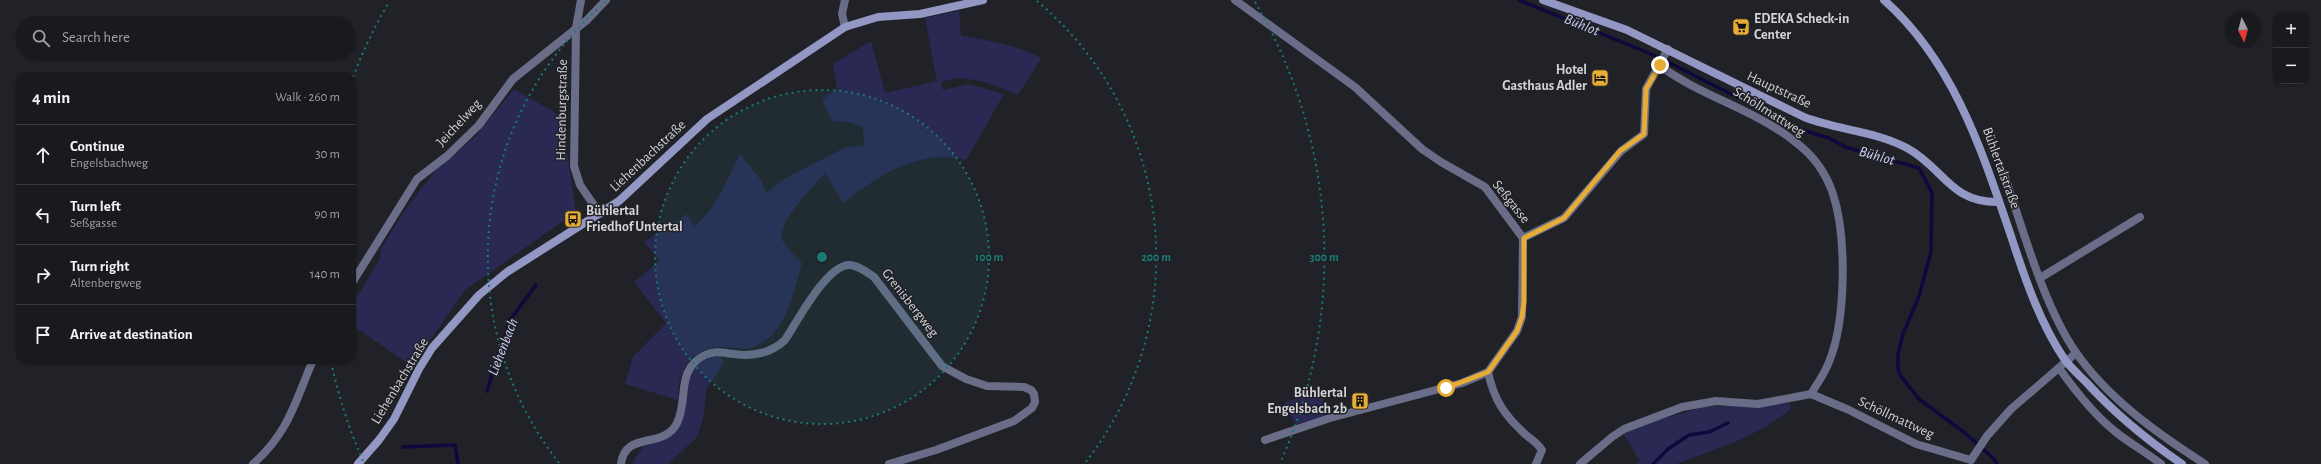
<!DOCTYPE html>
<meta charset="utf-8">
<style>
body{margin:0;font-family:"Alegreya Sans",sans-serif;background:#222327;color:#f1f3f6}
.controls{position:absolute;right:12px;top:12px;display:grid;overflow:hidden;border-radius:8px;box-shadow:0 1px 3px #0004}
.controls button{width:36px;height:36px;display:grid;place-items:center;padding:0;border:0;border-bottom:1px solid #37383c;background:#191a1e;color:#f1f3f6;font:20px sans-serif}
.compass{position:absolute;left:2225px;top:12px;width:36px;height:36px;border-radius:50%;background:#191a1e;box-shadow:0 1px 3px #0004;rotate:174deg}
.stop{position:absolute;width:12px;height:12px;margin:-9px;border:3px solid #e5ad35;border-radius:50%;background:#fff}
.stop.end{background:#e5ad35;border-color:#fff;box-shadow:0 1px 4px #0008}
.list{margin:0;padding:0;list-style:none}
h2{display:flex;justify-content:space-between;align-items:center;height:52px;margin:0;padding:0 16px;font-size:17px}
h2 small{font-size:13px;font-weight:400;color:#9fa1a4}
.list li{display:grid;grid-template-columns:26px 1fr auto;gap:12px;align-items:center;box-sizing:border-box;height:60px;padding:0 16px;border-top:1px solid #37383c}
.list b{display:block;font-size:15px;white-space:nowrap}
.list p{margin:0;font-size:13px;white-space:nowrap;color:#9fa1a4}
.list em{font-size:13px;font-style:normal;color:#9fa1a4}
.icon{flex:none;width:22px;height:22px;fill:none;stroke:currentColor;stroke-width:2;stroke-linecap:round;stroke-linejoin:round}
.map{position:relative;flex:none;width:2321px;height:464px;overflow:hidden}
.search{position:absolute;background:#191a1e;box-shadow:0 1px 3px #0004;left:16px;top:16px;width:340px;height:44px;display:flex;align-items:center;gap:10px;box-sizing:border-box;padding:0 14px;border-radius:22px;color:#9fa1a4;font-size:15px}
.panel{position:absolute;background:#191a1e;box-shadow:0 1px 3px #0004;left:16px;top:72px;width:340px;height:292px;border-radius:12px}
.map>svg:first-child{display:block}
.green{fill:#292954}
.lines{fill:none;stroke-linecap:round;stroke-linejoin:round}
.stream{stroke:#10073c;stroke-width:3.5}
.street{stroke:#6a6d88;stroke-width:8}
.secondary{stroke:#9397c3;stroke-width:8}
.route{stroke:#e5ad35;stroke-width:5}
.ring{fill:none;stroke:#197b73;stroke-width:2;stroke-dasharray:2 4}
.labels{text-anchor:middle;dominant-baseline:central;stroke-width:3;stroke-linejoin:round;paint-order:stroke}
.poi-label{font-size:14px;font-weight:bold;fill:#d2d2d7;stroke:#212228;text-anchor:start}
.street-label{font-size:14px;fill:#d2d2d7;stroke:#212228}
.water-label{font-size:15px;font-style:italic;fill:#cbcff3;stroke:#212228}
.centre{fill:#197b73;stroke:#212228;stroke-width:2}
.ring-label{font-size:12px;text-anchor:middle;font-weight:bold;fill:#197b73;stroke:#212228;stroke-width:3;stroke-linejoin:round;paint-order:stroke}
</style>
<div class="map">
<svg width="2321" height="464" viewBox="0 0 2321 464">
<rect width="100%" height="100%" fill="#212228"/>
<g class="green">
<path d="M 959,11 L 961,36 C 989,40 1015,45 1041,58 L 1018,95 C 994,85 966,72 941,82 L 943,90 L 969,84 L 1004,94 L 966,160 C 921,147 877,177 843,203 L 825,173 C 814,186 777,222 782,239 C 785,247 796,257 802,263 C 794,292 787,333 756,346 C 745,351 731,347 720,347 C 701,347 684,361 680,379 C 678,386 679,394 678,400 L 625,384 L 633,357 L 666,323 L 634,282 L 660,260 L 644,242 L 687,214 L 694,226 C 716,211 728,176 740,154 L 761,180 L 766,193 L 784,179 L 846,147 L 864,146 L 863,128 L 852,123 L 832,121 L 822,100 L 837,88 L 833,64 L 871,41 L 885,93 L 937,81 L 925,18 Z"/>
<polygon points="514,89 559,115 565,139 576,212 465,290 412,366 352,325 352,300 355,301 381,256 380,250 408,206 436,170 475,137"/>
<path d="M 721,356 L 724,362 L 707,388 L 703,418 L 697,437 L 668,464 L 632,464 L 644,445 C 654,443 665,442 672,433 C 675,430 676,423 677,419 C 684,392 687,358 721,356 Z"/>
<polygon points="1314,390 1323,399 1325,413 1323,417 1296,425 1285,403"/>
<polygon points="1785,403 1790,404 1791,409 1764,428 1735,442 1676,464 1637,464 1640,461 1623,433 1658,420 1704,407"/>
</g>
<g class="lines">
<g class="stream">
<polyline points="1519,0 1656,56 1802,130 1829,138 1845,147 1919,168 1932,193 1931,252 1919,296 1903,334 1898,354 1898,369 1900,375 1919,399 1965,433 1994,459 1997,464"/>
<polyline points="487,391 510,320 536,285"/>
<polyline points="403,447 455,445 458,464"/>
<polyline points="1653,464 1668,449 1689,435 1709,432 1728,423"/>
</g>
<g class="street">
<polyline points="581,0 576,28 574,166 580,185 600,214"/>
<path d="M 1235,0 L 1355,87 L 1422,149 L 1441,162 L 1485,187 L 1523,238 L 1522,317 L 1517,331 L 1488,372 C 1494,400 1504,415 1526,435 C 1533,440 1537,443 1542,450 L 1536,464"/>
<polyline points="845,27 842,14 845,0"/>
<path d="M 1659,65 C 1700,96 1754,109 1794,141 C 1812,154 1826,173 1833,194 C 1847,237 1846,321 1829,362 C 1825,373 1817,384 1811,394"/>
<path d="M 2004,174 C 2023,229 2043,304 2075,351 C 2107,398 2158,434 2205,464"/>
<polyline points="1523,238 1564,218 1621,151 1644,134 1646,89 1668,49"/>
<polyline points="2040,278 2140,217"/>
<polyline points="352,283 417,179 447,156 479,125 513,79 587,20 606,0"/>
<path d="M 2059,368 C 2076,392 2094,415 2117,433 C 2131,444 2147,453 2161,464"/>
<polyline points="1265,440 1330,418 1462,383 1488,372"/>
<polyline points="1971,460 1987,436 2011,409 2076,353"/>
<path d="M 253,464 C 289,432 295,402 313,360"/>
<path d="M 621,464 C 625,430 664,450 677,423 C 689,399 675,370 705,355 C 715,350 724,353 734,354 C 754,357 771,353 785,340 C 797,322 827,264 850,265 C 859,266 867,272 874,277 L 942,366 L 966,379 L 987,386 L 1024,387 L 1031,390 L 1034,394 L 1035,402 L 1032,408 L 1014,421 L 936,450 L 889,464"/>
<polyline points="1580,464 1612,437 1624,429 1682,407 1716,401 1758,404 1811,394 1849,410 1916,444 1971,460"/>
</g>
<g class="secondary">
<path d="M 1543,0 L 1627,30 L 1804,117 C 1837,130 1875,131 1907,148 C 1944,168 1950,203 1999,202"/>
<path d="M 1884,0 C 1954,62 1982,151 2011,236 C 2025,279 2040,323 2065,360 C 2071,368 2079,375 2086,382 C 2115,414 2147,440 2182,464"/>
<polyline points="358,464 379,440 394,419 419,369 432,348 479,295 507,272 619,201 707,119 845,27 878,17 920,14 983,0"/>
</g>
</g>
<g class="lines">
<polyline class="route" points="1446,388 1488,372 1517,331 1522,317 1524,302 1524,238 1564,218 1620,151 1644,134 1646,89 1660,65"/>
</g>
<circle cx="822" cy="257" r="167" fill="#197b73" fill-opacity=".12"/>
<g class="ring">
<circle cx="822" cy="257" r="167"/>
<path d="M559 463A334 334 0 0 1 607 1M1037 1A334 334 0 0 1 1085 463"/>
<path d="M363 461A502 502 0 0 1 331 361M353 77A502 502 0 0 1 389 2M1255 2A502 502 0 0 1 1281 461"/>
</g>
<defs>
<symbol id="supermarket-square" viewBox="-11 -11 22 22"><rect x="-9" y="-9" width="18" height="18" rx="4" fill="#e5ad35" stroke="#212228"/><path d="M-6-5.5h2.5l.6 2H6L4.5 2H-2.5L-4.4-4H-6ZM-1.5 3.2a1.3 1.3 0 1 0 .1 0ZM3 3.2a1.3 1.3 0 1 0 .1 0Z" fill="#111"/></symbol>
<symbol id="hotel-square" viewBox="-11 -11 22 22"><rect x="-9" y="-9" width="18" height="18" rx="4" fill="#e5ad35" stroke="#212228"/><path d="M-6-4.5h1.5V1H6V5H4.5V3h-9V5H-6ZM-4 0a1.8 1.8 0 1 1 3.6 0ZM.5 0V-2.5h3Q6-2.5 6 0Z" fill="#111"/></symbol>
<symbol id="bus-square" viewBox="-11 -11 22 22"><rect x="-9" y="-9" width="18" height="18" rx="4" fill="#e5ad35" stroke="#212228"/><path d="M-5-6H5V4H4V6H2V4H-2V6H-4V4H-5ZM-3.5-4V0h7V-4ZM-3.5 1.2v1.5H-2V1.2ZM2 1.2v1.5H3.5V1.2Z" fill="#111"/></symbol>
<symbol id="building-square" viewBox="-11 -11 22 22"><rect x="-9" y="-9" width="18" height="18" rx="4" fill="#e5ad35" stroke="#212228"/><path d="M-4-6H4V6H1V3H-1V6H-4ZM-2.5-4.3h1.7v1.8h-1.7ZM.8-4.3h1.7v1.8H.8ZM-2.5-1h1.7V.8h-1.7ZM.8-1h1.7V.8H.8Z" fill="#111"/></symbol>
</defs>
<g fill-rule="evenodd">
<use href="#supermarket-square" x="1731" y="17" width="20" height="20"/>
<use href="#hotel-square" x="1590" y="68" width="20" height="20"/>
<use href="#bus-square" x="563" y="209" width="20" height="20"/>
<use href="#building-square" x="1350" y="391" width="20" height="20"/>
</g>
<g class="labels">
<g class="poi-label">
<text x="1754" y="19">EDEKA Scheck-in<tspan x="1754" dy="16">Center</tspan></text>
<text x="1587" y="70" text-anchor="end">Hotel<tspan x="1587" dy="16">Gasthaus Adler</tspan></text>
<text x="586" y="211">Bühlertal<tspan x="586" dy="16">Friedhof Untertal</tspan></text>
<text x="1347" y="393" text-anchor="end">Bühlertal<tspan x="1347" dy="16">Engelsbach 2b</tspan></text>
</g>
<g class="street-label">
<text transform="translate(1779 90) rotate(25)">Hauptstraße</text>
<text transform="translate(562 110) rotate(-89)">Hindenburgstraße</text>
<text transform="translate(1769 112) rotate(32)">Schöllmattweg</text>
<text transform="translate(459 123) rotate(-47)">Jeichelweg</text>
<text transform="translate(648 156) rotate(-43)">Liehenbachstraße</text>
<text transform="translate(2001 168) rotate(70)">Bühlertalstraße</text>
<text transform="translate(1511 202) rotate(51)">Seßgasse</text>
<text transform="translate(910 303) rotate(52)">Grenisbergweg</text>
<text transform="translate(400 381) rotate(-59)">Liehenbachstraße</text>
<text transform="translate(1896 418) rotate(25)">Schöllmattweg</text>
</g>
<g class="water-label">
<text transform="translate(1582 25) rotate(22)">Bühlot</text>
<text transform="translate(1877 156) rotate(16)">Bühlot</text>
<text transform="translate(503 347) rotate(-69)">Liehenbach</text>
</g>
</g>
<circle cx="822" cy="257" r="6" class="centre"/>
<g class="ring-label">
<text x="989" y="261">100 m</text>
<text x="1156" y="261">200 m</text>
<text x="1324" y="261">300 m</text>
</g>
</svg>
<div class="controls">
<button>+</button>
<button>−</button>
</div>
<svg class="compass" viewBox="-18 -18 36 36"><path d="M0-13l5 13h-10z" fill="#e53935"/><path d="M0 13l5-13h-10z" fill="#9fa1a4"/></svg>
<div class="stop" style="left:1446px;top:388px"></div>
<div class="stop end" style="left:1660px;top:65px"></div>
<div class="search"><svg class="icon" aria-label="search" viewBox="0 0 24 24"><circle cx="10" cy="10" r="6"/><path d="M15 15l6 6"/></svg>Search here</div>
<section class="panel">
<h2>4 min<small>Walk · 260 m</small></h2>
<ul class="list">
<li><svg class="icon" aria-label="ahead" viewBox="0 0 24 24"><path d="M12 20V5M6 11l6-6 6 6"/></svg><div><b>Continue</b><p>Engelsbachweg</p></div><em>30 m</em></li>
<li><svg class="icon" aria-label="left" viewBox="0 0 24 24"><path d="M17 20v-9H6M10 6l-5 5 5 5"/></svg><div><b>Turn left</b><p>Seßgasse</p></div><em>90 m</em></li>
<li><svg class="icon" aria-label="right" viewBox="0 0 24 24"><path d="M7 20v-9h11M14 6l5 5-5 5"/></svg><div><b>Turn right</b><p>Altenbergweg</p></div><em>140 m</em></li>
<li><svg class="icon" aria-label="arrive" viewBox="0 0 24 24"><path d="M6 21V4h12l-3 4 3 4H6"/></svg><div><b>Arrive at destination</b></div></li>
</ul>
</section>
</div>
